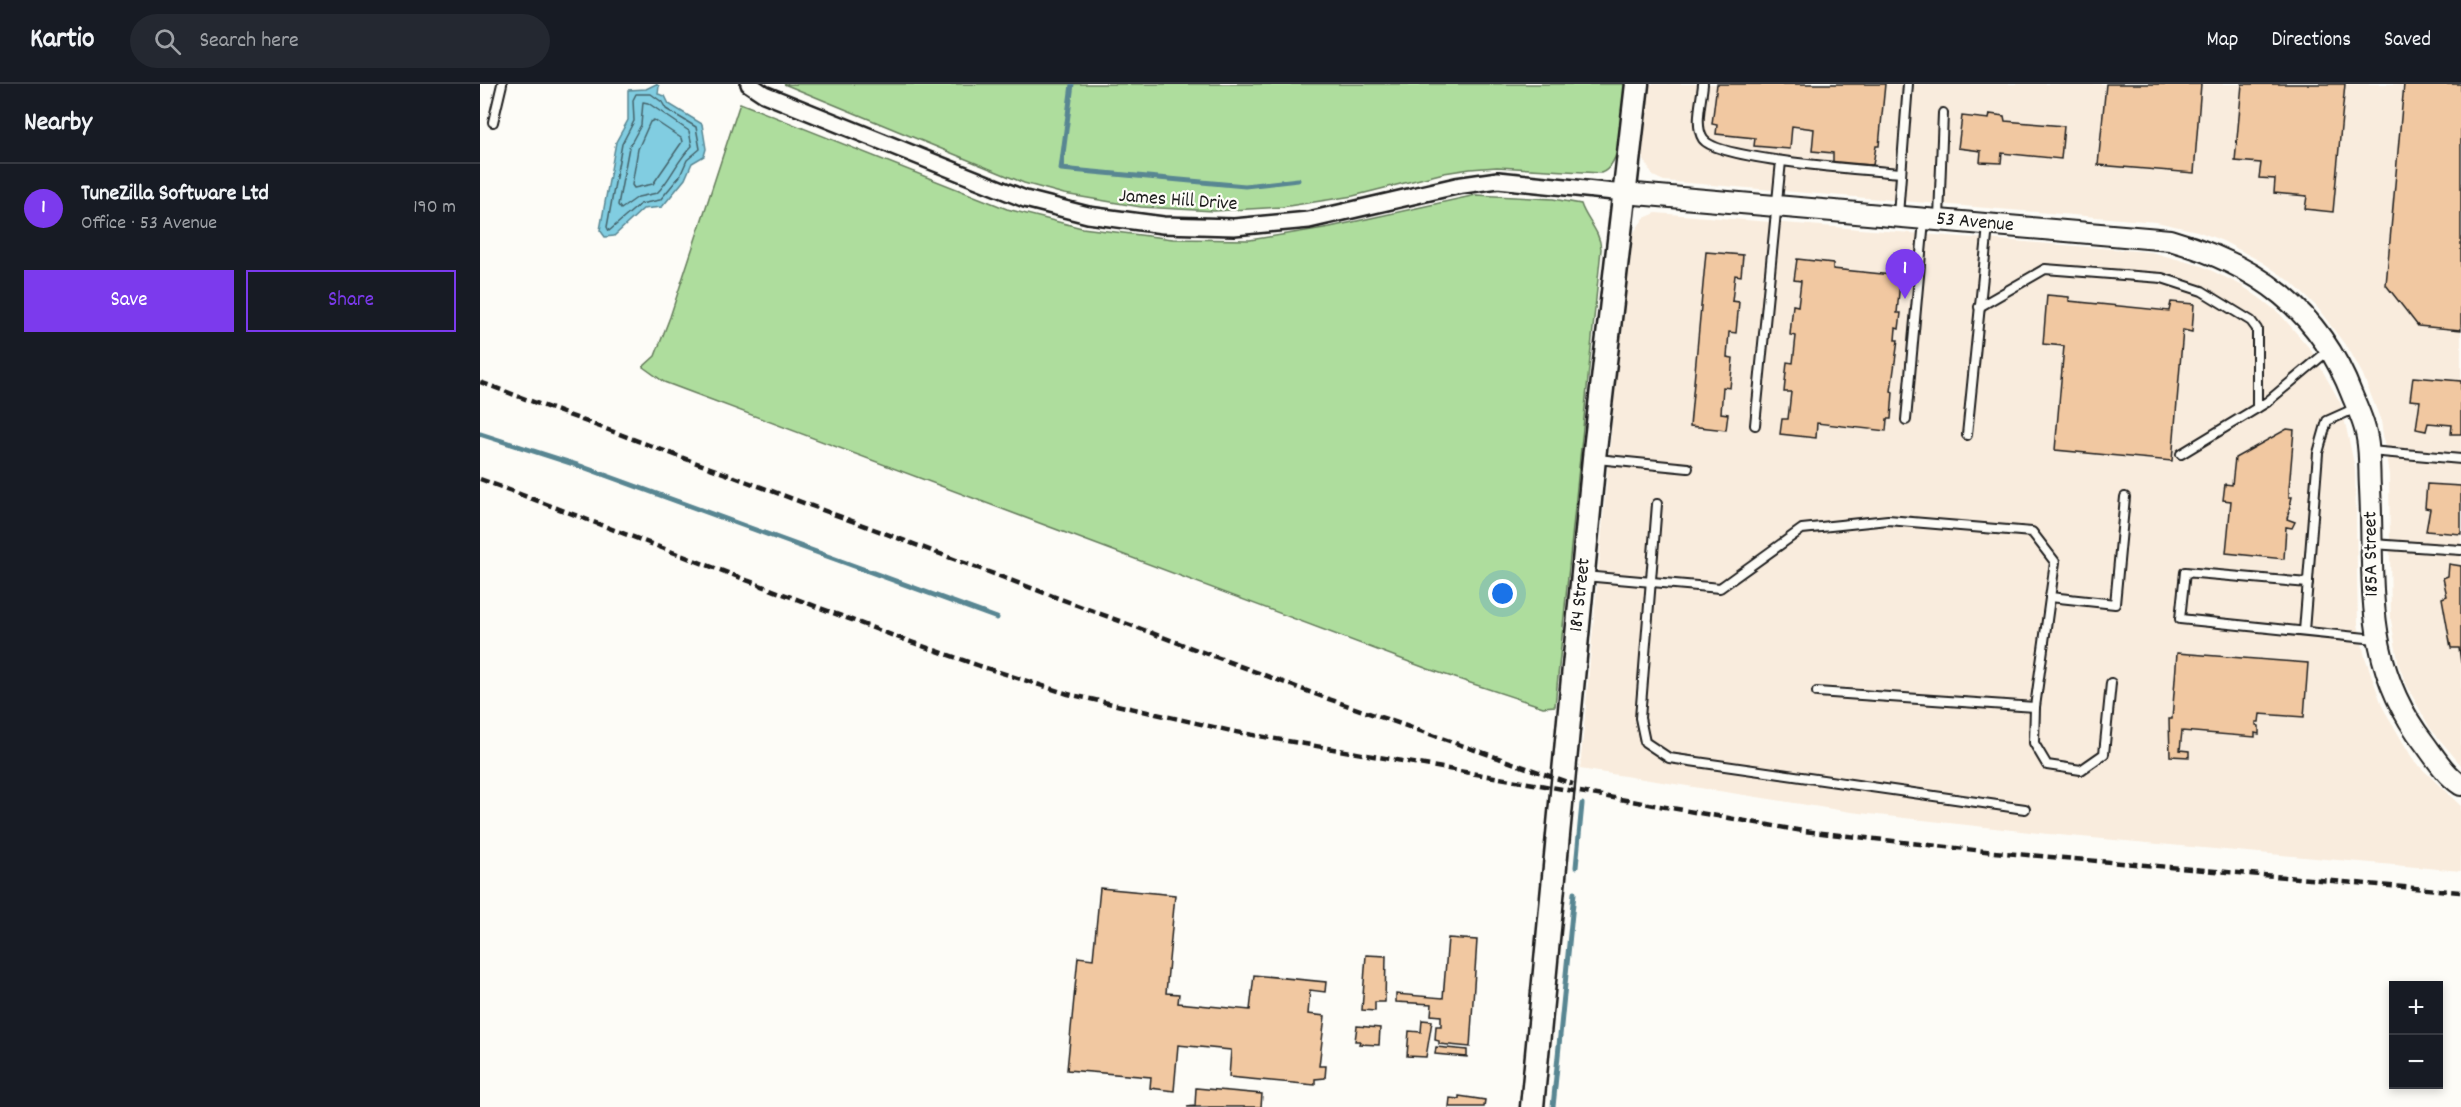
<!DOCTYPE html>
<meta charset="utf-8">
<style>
body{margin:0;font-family:Dekko,sans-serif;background:#242831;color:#f1f3f6}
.controls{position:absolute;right:18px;bottom:18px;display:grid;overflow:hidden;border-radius:0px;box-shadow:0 3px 9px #0003}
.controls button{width:54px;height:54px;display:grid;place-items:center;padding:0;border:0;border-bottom:2px solid #363941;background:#171b24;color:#f1f3f6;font:30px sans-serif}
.you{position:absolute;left:1023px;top:510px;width:21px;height:21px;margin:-15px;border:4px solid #fff;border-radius:50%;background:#1a73e8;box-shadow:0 0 0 9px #1a73e833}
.badge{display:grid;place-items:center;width:39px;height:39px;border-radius:50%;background:#7c3aed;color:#fff;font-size:20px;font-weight:700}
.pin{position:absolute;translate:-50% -50px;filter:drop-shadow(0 2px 3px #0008)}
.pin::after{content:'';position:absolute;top:32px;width:21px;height:18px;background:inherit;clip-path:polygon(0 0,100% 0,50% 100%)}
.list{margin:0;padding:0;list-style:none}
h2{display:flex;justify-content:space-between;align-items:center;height:78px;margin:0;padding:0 24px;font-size:26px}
h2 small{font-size:20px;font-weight:400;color:#9ea1a6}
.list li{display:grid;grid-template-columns:39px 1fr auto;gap:18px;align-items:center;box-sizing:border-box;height:90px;padding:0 24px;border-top:2px solid #363941}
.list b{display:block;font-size:22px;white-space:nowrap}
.list p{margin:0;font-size:20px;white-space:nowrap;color:#9ea1a6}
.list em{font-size:20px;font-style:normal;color:#9ea1a6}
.actions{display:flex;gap:12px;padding:18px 24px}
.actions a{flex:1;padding:14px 0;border:2px solid #7c3aed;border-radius:0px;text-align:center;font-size:21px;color:#7c3aed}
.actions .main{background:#7c3aed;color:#fff}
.icon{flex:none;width:33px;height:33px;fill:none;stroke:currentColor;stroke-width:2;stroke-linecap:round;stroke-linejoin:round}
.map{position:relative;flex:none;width:1981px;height:1023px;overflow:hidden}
header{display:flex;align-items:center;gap:36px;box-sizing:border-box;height:84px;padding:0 30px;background:#171b24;border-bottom:2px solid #363941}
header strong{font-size:28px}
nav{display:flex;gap:33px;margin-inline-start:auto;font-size:21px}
.search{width:420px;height:54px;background:#242831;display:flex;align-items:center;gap:15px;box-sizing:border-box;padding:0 21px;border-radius:33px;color:#9ea1a6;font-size:22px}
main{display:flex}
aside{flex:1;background:#171b24}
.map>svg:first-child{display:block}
.built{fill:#f9ecdd}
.green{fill:#aedd9d;stroke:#657c5c;stroke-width:1.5}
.water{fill:#81cde1;stroke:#598692;stroke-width:1.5}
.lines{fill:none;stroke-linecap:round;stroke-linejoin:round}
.shore{stroke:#44636b;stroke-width:1.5}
.stream{stroke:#598692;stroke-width:5}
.building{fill:#f1c8a1;stroke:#1c1c1c;stroke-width:1.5}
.service-casing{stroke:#1c1c1c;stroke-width:12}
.minor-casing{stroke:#1c1c1c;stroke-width:20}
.tertiary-casing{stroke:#1c1c1c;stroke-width:24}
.secondary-casing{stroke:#1c1c1c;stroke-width:27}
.service{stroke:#fdfcf7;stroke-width:8}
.minor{stroke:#fdfcf7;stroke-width:15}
.tertiary{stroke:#fdfcf7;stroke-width:20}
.secondary{stroke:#fdfcf7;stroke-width:22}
.rail{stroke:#1c1c1c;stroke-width:4.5;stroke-dasharray:9 4.5;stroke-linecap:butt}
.labels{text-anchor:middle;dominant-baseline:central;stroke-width:4.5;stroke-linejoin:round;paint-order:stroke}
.street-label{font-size:20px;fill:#1c1c1c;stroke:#fdfcf7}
</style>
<header>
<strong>Kartio</strong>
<div class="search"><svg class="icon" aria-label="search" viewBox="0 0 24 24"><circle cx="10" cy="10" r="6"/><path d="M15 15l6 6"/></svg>Search here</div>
<nav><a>Map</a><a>Directions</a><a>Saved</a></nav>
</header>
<main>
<aside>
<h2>Nearby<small></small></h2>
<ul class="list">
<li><span class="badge">1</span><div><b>TuneZilla Software Ltd</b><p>Office · 53 Avenue</p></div><em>190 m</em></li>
</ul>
<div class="actions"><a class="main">Save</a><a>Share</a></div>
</aside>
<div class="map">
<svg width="1981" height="1023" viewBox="0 0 1981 1023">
<rect width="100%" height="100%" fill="#fdfcf7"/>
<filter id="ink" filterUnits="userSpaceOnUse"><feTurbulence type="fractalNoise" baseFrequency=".0167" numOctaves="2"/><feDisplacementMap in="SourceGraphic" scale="12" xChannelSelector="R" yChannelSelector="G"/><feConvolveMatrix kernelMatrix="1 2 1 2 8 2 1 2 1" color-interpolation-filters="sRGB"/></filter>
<g filter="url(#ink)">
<g class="built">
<polygon points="1165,0 1981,0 1981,681 1950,644 1928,604 1919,582 1911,536 1909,391 1901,337 1883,291 1871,269 1837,223 1810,197 1782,178 1743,157 1717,147 1676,138 1184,97 1173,92 1160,69"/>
<polygon points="1176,129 1671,168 1722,182 1761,201 1781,215 1800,230 1831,266 1861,320 1875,384 1878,540 1885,573 1903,624 1934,677 1981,722 1981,787 1568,750 1371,728 1100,685 1149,155 1164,134"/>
</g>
<g class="green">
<path d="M 304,0 L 1146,0 C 1144,22 1144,81 1121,89 L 1017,83 L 990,85 L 964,89 L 873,112 L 802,123 L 734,127 L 661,123 L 584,110 L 544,99 Z"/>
<path d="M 260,19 L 527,125 L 602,144 L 693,155 L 770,156 L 850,143 L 996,111 L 1073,115 L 1101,120 C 1106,136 1120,146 1121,165 L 1075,622 L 1063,623 L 948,585 L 184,298 L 163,283 L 175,272 L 190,233 Z"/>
</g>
<polygon class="water" points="176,0 179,2 178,10 185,12 189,20 222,40 226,65 224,72 212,79 205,95 182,123 163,125 134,152 125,153 120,146 136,58 148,36 148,6 166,5"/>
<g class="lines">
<g class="shore">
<polygon points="156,10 171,10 182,18 186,25 216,43 220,65 207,76 200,92 180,116 160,120 129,147 127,143 142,60 154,37 153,16"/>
<path d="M 163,18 L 168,19 L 209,47 L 212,62 C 197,76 191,95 177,109 L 158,113 L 141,125 L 138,121 L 149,63 L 161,41 Z"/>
<polygon points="174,36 201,54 202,58 173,100 154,104 152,101 158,65 170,38"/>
</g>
<g class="stream">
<polyline points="592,0 581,85 765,102 818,96"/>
<polyline points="0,350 103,383 517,534"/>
<polyline points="1096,783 1102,720"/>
<polyline points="1073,1023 1094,809"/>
</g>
</g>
<g class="building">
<polygon points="1237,0 1405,0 1399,62 1396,62 1393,81 1353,79 1353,69 1332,67 1334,45 1312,42 1310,65 1274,62 1275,54 1236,50 1237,41 1232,40"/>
<polygon points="1626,0 1721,0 1714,89 1618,81"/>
<polygon points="1762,0 1865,0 1853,128 1825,125 1827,112 1794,109 1795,95 1779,94 1781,79 1755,77"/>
<polygon points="1924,0 1981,0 1981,246 1938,242 1906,201"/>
<polygon points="1510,30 1524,32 1525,37 1584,42 1581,75 1522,69 1521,79 1500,78 1501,67 1478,64 1482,32 1509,35"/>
<polygon points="1226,168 1263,171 1261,192 1255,191 1252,217 1259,218 1256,249 1249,248 1247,273 1253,274 1250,304 1243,303 1241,329 1248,330 1246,346 1210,342"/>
<polygon points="1317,175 1353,179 1353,185 1412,191 1420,198 1417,229 1421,229 1419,245 1416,244 1415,256 1418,256 1411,307 1413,308 1411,335 1407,335 1406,347 1337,339 1336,354 1300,350 1302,335 1308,335 1311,308 1304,308 1307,278 1313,279 1316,252 1310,251 1313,221 1318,222 1321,197 1314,196"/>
<polygon points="1567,211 1589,213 1589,217 1689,227 1691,218 1714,220 1712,248 1703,246 1692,377 1575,366 1584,262 1563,260"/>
<polygon points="1933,293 1981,297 1981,350 1971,350 1972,341 1948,339 1946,347 1936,345 1940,317 1930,316"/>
<polygon points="1807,345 1814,346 1809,405 1809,413 1812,413 1807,435 1815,438 1812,444 1806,443 1804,475 1746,469 1751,417 1743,416 1745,400 1752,401 1755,374"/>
<polygon points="1947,400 1981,402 1981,450 1946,447 1950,425 1945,424"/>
<polygon points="1969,480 1981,482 1981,579 1979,564 1971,564 1962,514 1967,512 1963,494 1968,492"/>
<polygon points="1697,569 1828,579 1824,633 1780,630 1779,638 1776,638 1776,641 1779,642 1779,650 1775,649 1775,653 1702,647 1700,666 1709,667 1709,673 1690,672 1689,635 1692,635"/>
<polygon points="620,804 695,811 686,909 699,910 698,919 770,926 774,891 846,898 845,908 830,906 828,930 845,932 839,982 846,982 845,994 835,995 835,1001 749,993 751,966 698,961 694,1007 670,1004 671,993 587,986 598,873 613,875"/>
<polygon points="968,854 997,856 990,963 959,960 959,957 955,956 956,942 961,942 961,932 951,931 952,920 916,918 916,910 963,914"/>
<polygon points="886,871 906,872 905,918 895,918 895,927 882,926"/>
<polygon points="942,936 952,937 946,973 927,972 929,947 941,948"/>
<polygon points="877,942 900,944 899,961 879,960 880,957 875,957"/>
<polygon points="956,963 987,966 987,973 955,970"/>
<polygon points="716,1004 782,1010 781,1023 707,1023 715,1022"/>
<polygon points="979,1012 1005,1016 1004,1023 969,1023 970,1014 979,1015"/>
</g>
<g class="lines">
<defs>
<g id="service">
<path d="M 1223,0 C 1222,15 1214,41 1223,55 C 1237,76 1389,86 1421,89"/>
<polyline points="13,38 22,0"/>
<polyline points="1418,131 1428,0"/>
<polyline points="1459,134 1463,29"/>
<polyline points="1499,223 1565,185 1682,194 1722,207 1771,237 1777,245 1777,324"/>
<polyline points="1426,336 1444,136"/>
<polyline points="1275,341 1301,77"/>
<polyline points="1487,351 1508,142"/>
<polyline points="1890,367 1981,375"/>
<polyline points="1701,370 1787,318 1849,266"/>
<polyline points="1117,375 1208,384"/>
<polyline points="1177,420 1160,634 1165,658 1189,674 1545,725"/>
<polyline points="1893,460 1981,466"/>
<polyline points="1104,492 1240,504 1322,445 1408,436 1552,448 1575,478 1555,623 1337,608"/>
<polyline points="1828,499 1705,488 1700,535 1896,555"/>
<polyline points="1570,513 1635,520 1645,413"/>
<polyline points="1824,547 1838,369 1847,337 1876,324"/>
<polyline points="1555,623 1554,659 1567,681 1601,686 1624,670 1631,599"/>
</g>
<polyline id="minor" points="269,0 284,10 545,115 608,131 683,141 754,143 829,136 976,102 1018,96 1144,109"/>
<path id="tertiary" d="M 1144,109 L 1690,156 C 1777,181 1839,225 1872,311 C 1878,325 1885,340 1887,354 C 1890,370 1889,388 1890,404 C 1895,500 1882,579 1945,660 C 1956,675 1966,691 1981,701"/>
<polyline id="secondary" points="1052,1023 1114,374 1157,0"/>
</defs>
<use href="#service" class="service-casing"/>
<use href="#minor" class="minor-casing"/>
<use href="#tertiary" class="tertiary-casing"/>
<use href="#secondary" class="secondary-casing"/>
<use href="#service" class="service"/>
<use href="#minor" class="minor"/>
<use href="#tertiary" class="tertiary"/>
<use href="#secondary" class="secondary"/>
<g class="rail">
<polyline points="0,298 843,613 1093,700"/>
<polyline points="0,395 414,552 500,582 588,610 756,648 1323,747 1513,768 1981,808"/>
</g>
</g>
</g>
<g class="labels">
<g class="street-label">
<text transform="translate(698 117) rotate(4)">James Hill Drive</text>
<text transform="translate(1495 139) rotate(5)">53 Avenue</text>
<text transform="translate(1892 470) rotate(-91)">185A Street</text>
<text transform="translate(1101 511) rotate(-84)">184 Street</text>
</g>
</g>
</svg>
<div class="controls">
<button>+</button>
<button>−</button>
</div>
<div class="you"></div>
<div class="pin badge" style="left:1425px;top:215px">1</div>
</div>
</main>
